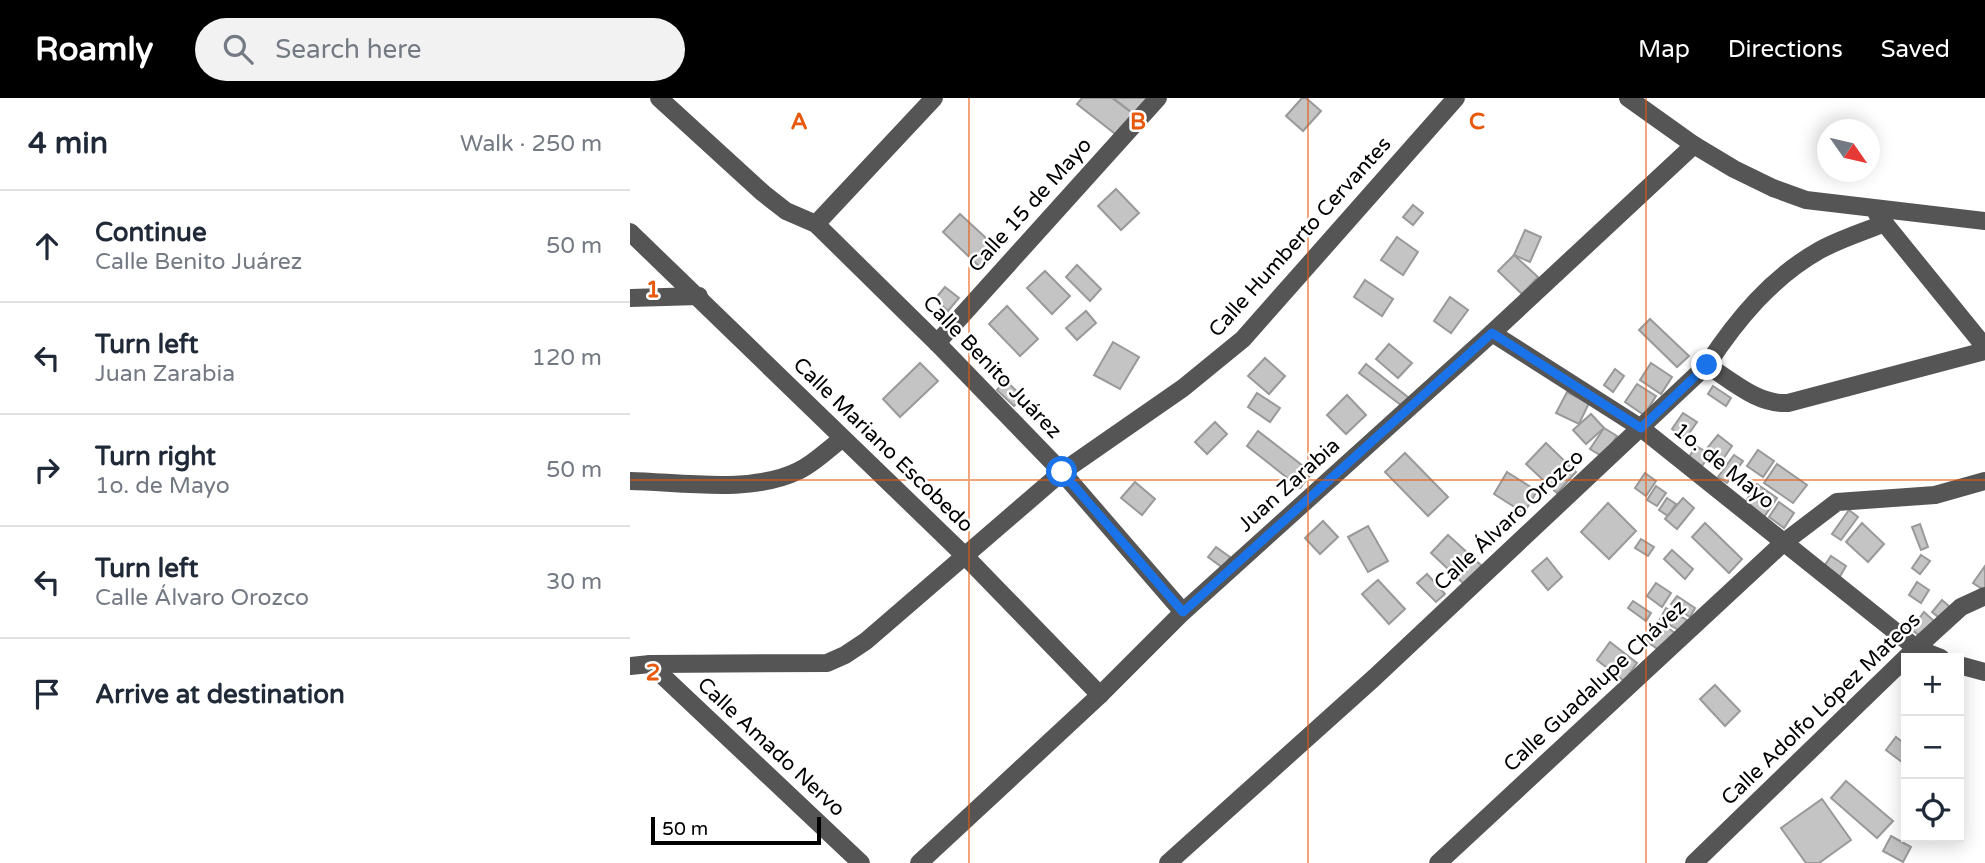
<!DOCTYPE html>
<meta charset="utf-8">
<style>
body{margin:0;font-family:"Varela Round",sans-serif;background:#f2f2f3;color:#1f2937}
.controls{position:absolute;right:21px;bottom:21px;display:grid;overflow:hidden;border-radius:0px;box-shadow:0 4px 18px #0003}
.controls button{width:63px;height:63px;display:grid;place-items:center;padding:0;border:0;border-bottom:2px solid #e0e1e3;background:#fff;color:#1f2937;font:35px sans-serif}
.compass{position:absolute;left:1187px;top:21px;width:63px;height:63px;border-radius:50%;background:#fff;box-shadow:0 4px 18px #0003;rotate:124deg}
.scale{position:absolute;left:21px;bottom:18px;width:170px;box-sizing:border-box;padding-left:7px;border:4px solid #000;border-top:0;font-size:19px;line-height:24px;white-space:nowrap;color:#000;-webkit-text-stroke:5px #fff;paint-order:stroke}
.stop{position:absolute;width:21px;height:21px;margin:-16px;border:5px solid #1a73e8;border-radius:50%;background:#fff}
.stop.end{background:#1a73e8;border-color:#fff;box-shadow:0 2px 7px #0008}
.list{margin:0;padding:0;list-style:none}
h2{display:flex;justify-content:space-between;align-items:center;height:91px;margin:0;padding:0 28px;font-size:30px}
h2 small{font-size:23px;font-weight:400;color:#747a83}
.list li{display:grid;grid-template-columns:46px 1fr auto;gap:21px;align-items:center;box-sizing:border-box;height:112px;padding:0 28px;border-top:2px solid #e0e1e3}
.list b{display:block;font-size:26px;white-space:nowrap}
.list p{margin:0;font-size:23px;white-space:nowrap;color:#747a83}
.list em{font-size:23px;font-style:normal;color:#747a83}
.icon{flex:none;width:38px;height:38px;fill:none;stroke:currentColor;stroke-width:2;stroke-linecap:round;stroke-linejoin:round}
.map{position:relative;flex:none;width:1355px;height:765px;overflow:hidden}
header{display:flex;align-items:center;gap:42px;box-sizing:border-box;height:98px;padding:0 35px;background:#000;color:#fff}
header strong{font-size:33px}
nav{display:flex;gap:38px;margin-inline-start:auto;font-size:24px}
.search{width:490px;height:63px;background:#f2f2f3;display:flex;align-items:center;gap:18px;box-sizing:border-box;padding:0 24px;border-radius:38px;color:#747a83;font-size:26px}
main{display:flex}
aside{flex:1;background:#fff}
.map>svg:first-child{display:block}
.building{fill:#c4c4c4;stroke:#999;stroke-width:2}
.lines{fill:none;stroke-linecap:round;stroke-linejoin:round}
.minor{stroke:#555;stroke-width:18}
.route{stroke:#1a73e8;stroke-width:9}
.grid{fill:none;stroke:#e8590c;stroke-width:2;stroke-opacity:0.55}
.labels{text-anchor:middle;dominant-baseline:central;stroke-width:5;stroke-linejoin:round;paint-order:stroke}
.street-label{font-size:21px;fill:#000;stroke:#fff}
.grid-label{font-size:23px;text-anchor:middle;font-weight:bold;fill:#e8590c;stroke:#fff;stroke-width:5;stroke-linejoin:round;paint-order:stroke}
</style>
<header>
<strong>Roamly</strong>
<div class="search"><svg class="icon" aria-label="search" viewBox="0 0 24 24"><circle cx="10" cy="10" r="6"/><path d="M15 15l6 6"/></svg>Search here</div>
<nav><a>Map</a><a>Directions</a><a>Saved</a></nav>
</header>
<main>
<aside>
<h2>4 min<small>Walk · 250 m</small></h2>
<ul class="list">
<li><svg class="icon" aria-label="ahead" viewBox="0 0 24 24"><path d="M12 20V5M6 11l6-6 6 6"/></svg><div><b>Continue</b><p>Calle Benito Juárez</p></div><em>50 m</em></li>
<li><svg class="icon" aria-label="left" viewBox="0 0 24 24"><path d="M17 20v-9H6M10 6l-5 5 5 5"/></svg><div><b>Turn left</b><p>Juan Zarabia</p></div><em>120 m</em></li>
<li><svg class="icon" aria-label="right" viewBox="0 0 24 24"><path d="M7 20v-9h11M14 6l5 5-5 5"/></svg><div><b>Turn right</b><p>1o. de Mayo</p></div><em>50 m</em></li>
<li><svg class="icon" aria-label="left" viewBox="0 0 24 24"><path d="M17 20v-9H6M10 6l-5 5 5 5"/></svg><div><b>Turn left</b><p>Calle Álvaro Orozco</p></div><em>30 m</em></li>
<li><svg class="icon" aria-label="arrive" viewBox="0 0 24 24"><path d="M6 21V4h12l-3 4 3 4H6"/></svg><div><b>Arrive at destination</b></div></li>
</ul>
</aside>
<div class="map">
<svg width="1355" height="765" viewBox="0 0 1355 765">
<rect width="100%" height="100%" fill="#fff"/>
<g class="building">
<polygon points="452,0 482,0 505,17 488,38 447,6"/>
<polygon points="483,0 519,0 505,17"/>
<polygon points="672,0 676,0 691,13 673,33 656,18"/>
<polygon points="486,91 509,115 491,132 468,108"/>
<polygon points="783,107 793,115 783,127 773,119"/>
<polygon points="330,116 369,152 352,171 313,134"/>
<polygon points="895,132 911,139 900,164 884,157"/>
<polygon points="767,139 788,154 773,177 751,162"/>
<polygon points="884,157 908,179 892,196 868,173"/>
<polygon points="447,167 471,191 460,203 436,179"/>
<polygon points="415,173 440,198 422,216 397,190"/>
<polygon points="735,182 763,201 752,218 724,199"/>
<polygon points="315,189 329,200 318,213 305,201"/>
<polygon points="820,199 838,212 821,235 804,223"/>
<polygon points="377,208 408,241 390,258 359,226"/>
<polygon points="456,213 466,225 447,242 436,230"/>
<polygon points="1020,221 1059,258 1047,269 1009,232"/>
<polygon points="483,244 509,259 490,291 464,277"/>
<polygon points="759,246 782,265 768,280 746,261"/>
<polygon points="635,260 655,278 639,296 618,278"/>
<polygon points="290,265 308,283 270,319 253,301"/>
<polygon points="1021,265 1042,279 1031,296 1010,282"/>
<polygon points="736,266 779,300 772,308 729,275"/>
<polygon points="985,271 994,278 983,294 974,287"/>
<polygon points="375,282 393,299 384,308 367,292"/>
<polygon points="1007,286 1026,298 1014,317 995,304"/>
<polygon points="1083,288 1101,300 1096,308 1078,296"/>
<polygon points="937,294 959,305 949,326 926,315"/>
<polygon points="627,295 650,310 640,324 618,309"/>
<polygon points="717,297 736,317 716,336 697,317"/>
<polygon points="1053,315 1067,324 1056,340 1042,331"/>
<polygon points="961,316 974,330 956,346 943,332"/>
<polygon points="585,324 597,336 577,356 565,344"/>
<polygon points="974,330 987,338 973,359 960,351"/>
<polygon points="628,333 682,375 670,390 617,348"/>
<polygon points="1088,337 1102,348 1093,361 1078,349"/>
<polygon points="916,345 946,374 927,395 896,366"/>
<polygon points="1066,348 1080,356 1072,368 1059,359"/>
<polygon points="1128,352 1144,363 1133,379 1117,368"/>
<polygon points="775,355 818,399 798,418 755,374"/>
<polygon points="1104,357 1113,363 1097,385 1088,379"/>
<polygon points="1147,366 1177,387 1163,405 1134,385"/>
<polygon points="877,374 907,393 894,415 864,396"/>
<polygon points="1015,375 1026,383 1016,398 1005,390"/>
<polygon points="505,384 525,401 512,417 491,400"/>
<polygon points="1127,386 1147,400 1132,422 1114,406"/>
<polygon points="1026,388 1036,395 1027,408 1017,402"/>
<polygon points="1037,400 1046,406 1038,418 1029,412"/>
<polygon points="1053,400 1064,410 1047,431 1035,421"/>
<polygon points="1149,404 1164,415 1154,430 1139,419"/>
<polygon points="978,405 1006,433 979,461 951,434"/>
<polygon points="1219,412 1228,419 1211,442 1202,436"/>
<polygon points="693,423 708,439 690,456 675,440"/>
<polygon points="1075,425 1112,461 1099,475 1062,439"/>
<polygon points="1232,425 1254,446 1238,464 1216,444"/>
<polygon points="1290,426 1298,449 1291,452 1282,429"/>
<polygon points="738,428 758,463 738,474 718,439"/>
<polygon points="818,437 852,468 834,486 801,455"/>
<polygon points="1011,441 1024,449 1018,458 1005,450"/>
<polygon points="586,449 600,459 593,470 578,459"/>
<polygon points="1042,452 1063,471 1055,481 1034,461"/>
<polygon points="1291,457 1300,463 1290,476 1282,470"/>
<polygon points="1201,458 1216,468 1209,480 1193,470"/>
<polygon points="917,460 932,479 918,492 902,473"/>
<polygon points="1355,468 1355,493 1343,485"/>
<polygon points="797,476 815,496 806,504 787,485"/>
<polygon points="748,482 775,511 759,526 732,496"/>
<polygon points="1287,484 1299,492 1291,505 1279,497"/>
<polygon points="1026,485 1041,495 1032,509 1017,498"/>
<polygon points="1047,498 1065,510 1060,519 1041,506"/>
<polygon points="1312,502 1321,510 1312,522 1302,514"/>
<polygon points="1003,503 1021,515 1016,523 998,510"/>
<polygon points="1036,510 1057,522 1050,533 1030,521"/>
<polygon points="1294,514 1304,523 1291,539 1281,531"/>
<polygon points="1029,524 1045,535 1032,554 1016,543"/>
<polygon points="980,544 1007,565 994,583 967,562"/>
<polygon points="1085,587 1110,613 1095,628 1070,601"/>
<polygon points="1266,639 1276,647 1276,667 1256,652"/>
<polygon points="1216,683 1263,723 1247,740 1201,700"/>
<polygon points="1192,701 1221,742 1189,765 1176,765 1151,730"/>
<polygon points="1261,738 1281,749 1273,764 1253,753"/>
</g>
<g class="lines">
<g class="minor">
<polyline points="29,0 133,95 156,113 186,126 307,245 432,374 553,514"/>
<polyline points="998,0 1064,47 1104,71 1143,90 1176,102 1355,123"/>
<polyline points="1247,116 1355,249"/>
<polyline points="186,126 304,0"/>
<polyline points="0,134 335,458 470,597"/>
<polyline points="0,200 69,198"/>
<polyline points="862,235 1011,330 1286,550 1311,560"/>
<polyline points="307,245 528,0"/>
<path d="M 1077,267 C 1102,283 1128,307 1158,305 L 1355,253"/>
<path d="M 0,383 C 51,384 121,396 168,373 C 184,366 198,351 212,341"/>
<polyline points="20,566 231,765"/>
<polyline points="1329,567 1355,574"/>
<polyline points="0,568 20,566 197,565 215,557 236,543 432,374 553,290 613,241 826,0"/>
<polyline points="289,765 470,597 553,514 862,235 1064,47"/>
<path d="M 538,765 L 745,579 L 1077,267 C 1107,221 1142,179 1190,152 C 1210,141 1233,134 1255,125"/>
<polyline points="808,765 1153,445 1207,404 1305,397 1355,383"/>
<polyline points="1064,765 1286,550 1331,509 1355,498"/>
</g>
</g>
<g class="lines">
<polyline class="route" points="432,374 553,514 862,235 1011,330 1077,267"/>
</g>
<path class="grid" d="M 339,0 L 339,765M 678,0 L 678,765M 1016,0 L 1016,765M 0,382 L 1355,382"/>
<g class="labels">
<g class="street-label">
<text transform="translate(400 107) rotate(-48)">Calle 15 de Mayo</text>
<text transform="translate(670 139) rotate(-48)">Calle Humberto Cervantes</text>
<text transform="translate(362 269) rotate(46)">Calle Benito Juárez</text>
<text transform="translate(253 347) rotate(44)">Calle Mariano Escobedo</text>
<text transform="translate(1094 368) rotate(39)">1o. de Mayo</text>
<text transform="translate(659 387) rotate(-42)">Juan Zarabia</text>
<text transform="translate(879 422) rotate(-43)">Calle Álvaro Orozco</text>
<text transform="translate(965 588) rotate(-43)">Calle Guadalupe Chávez</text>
<text transform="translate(1191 611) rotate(-44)">Calle Adolfo López Mateos</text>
<text transform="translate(141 649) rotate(43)">Calle Amado Nervo</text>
</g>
</g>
<g class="grid-label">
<text x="169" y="31">A</text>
<text x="508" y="31">B</text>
<text x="847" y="31">C</text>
<text x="23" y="199">1</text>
<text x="23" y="582">2</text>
</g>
</svg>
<div class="controls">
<button>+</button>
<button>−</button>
<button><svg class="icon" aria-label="locate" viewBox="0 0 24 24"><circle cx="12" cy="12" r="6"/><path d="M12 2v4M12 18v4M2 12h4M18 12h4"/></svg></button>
</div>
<svg class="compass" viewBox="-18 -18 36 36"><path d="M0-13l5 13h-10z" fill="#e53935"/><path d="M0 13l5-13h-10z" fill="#747a83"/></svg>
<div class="scale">50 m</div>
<div class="stop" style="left:432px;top:374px"></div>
<div class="stop end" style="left:1077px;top:267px"></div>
</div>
</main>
